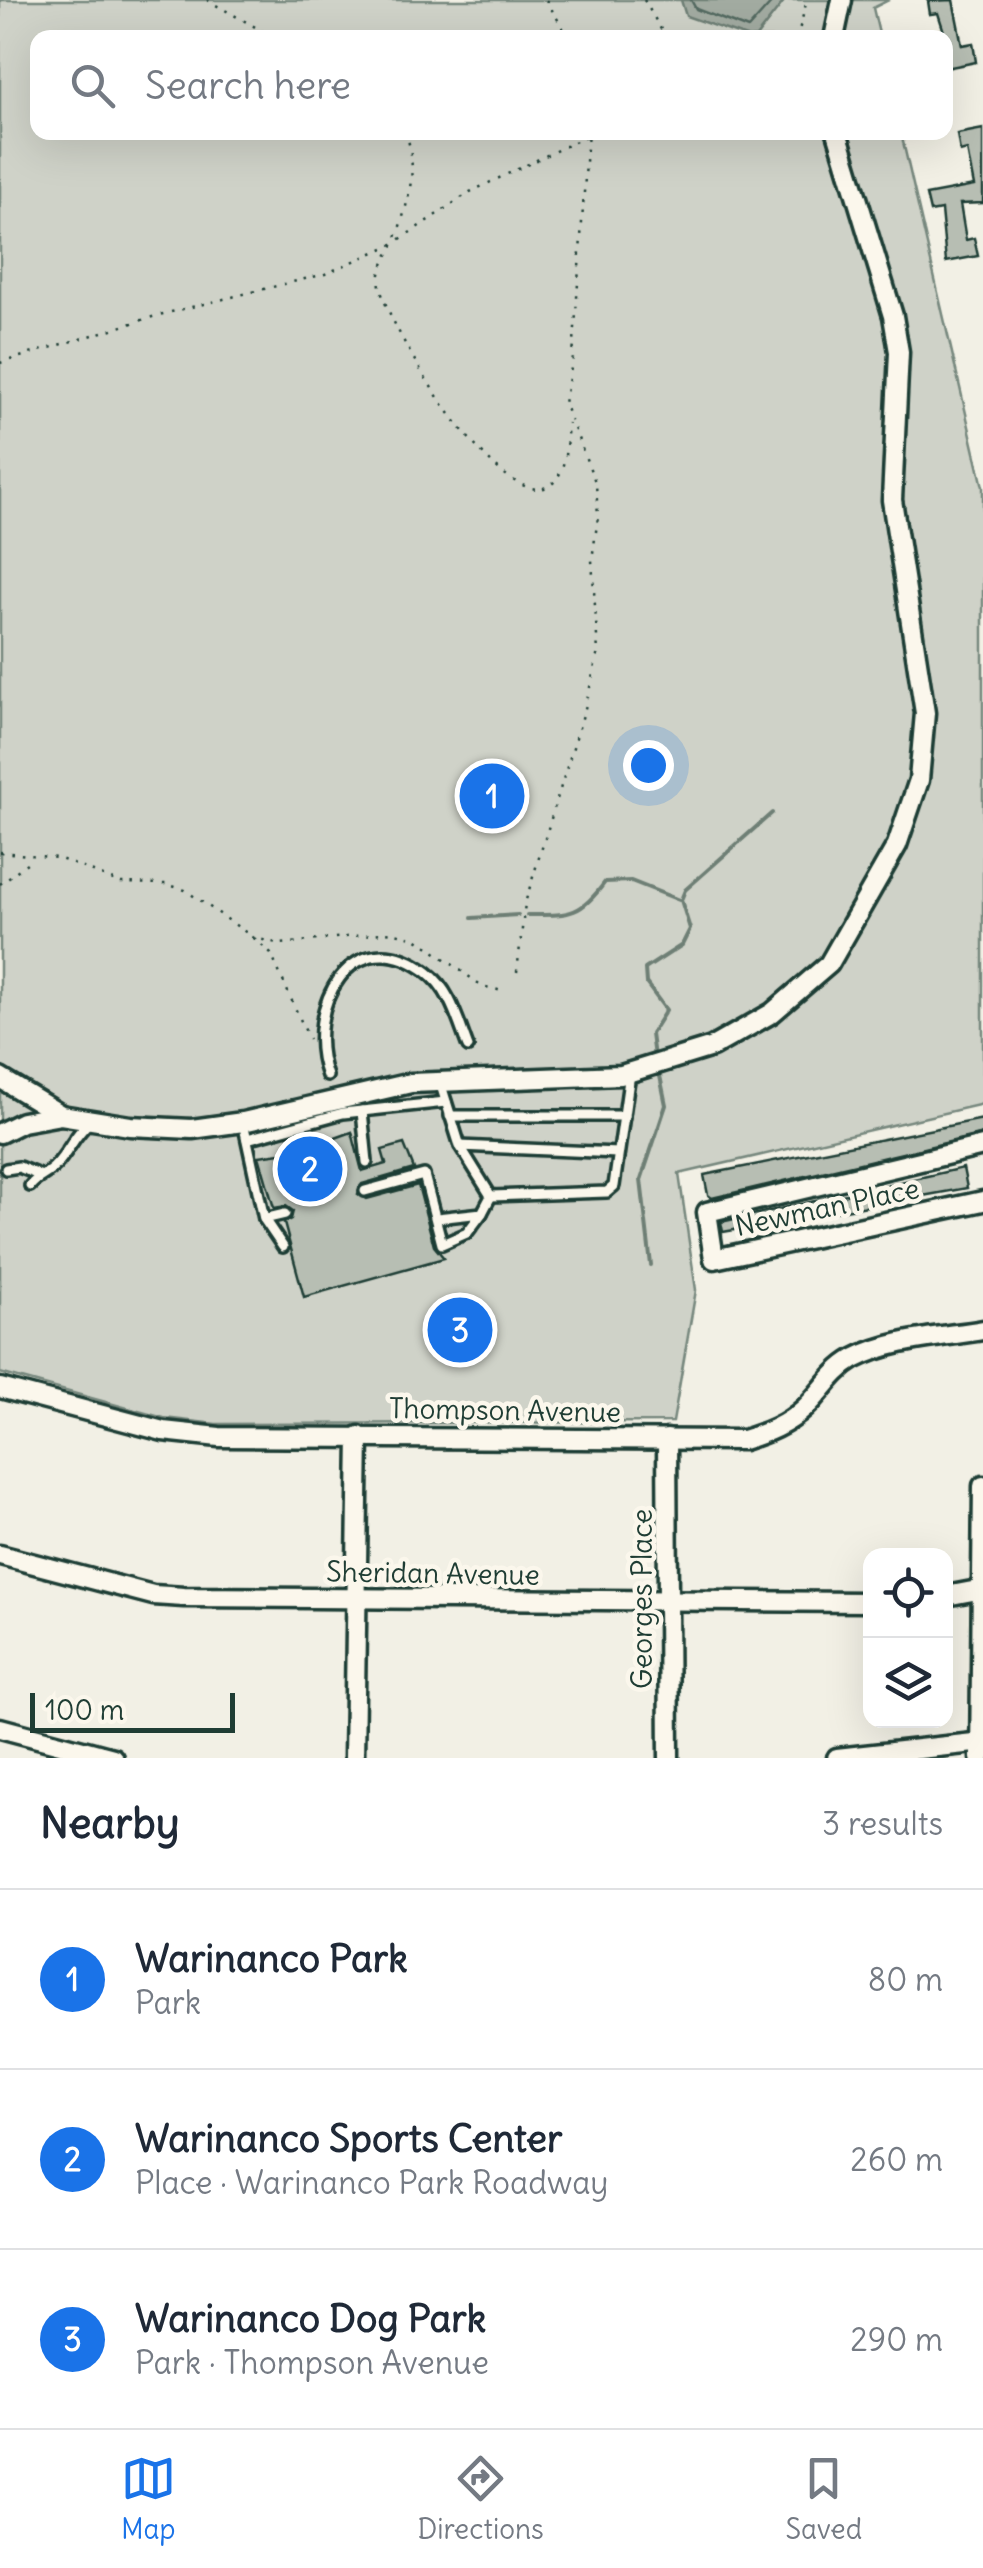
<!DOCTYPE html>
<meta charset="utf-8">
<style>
body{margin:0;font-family:Delius,sans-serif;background:#f6f6f7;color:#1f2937}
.controls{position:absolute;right:30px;bottom:30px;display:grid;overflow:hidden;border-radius:20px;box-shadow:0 10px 40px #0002}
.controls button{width:90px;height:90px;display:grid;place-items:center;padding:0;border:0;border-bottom:2px solid #e0e1e3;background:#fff;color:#1f2937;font:50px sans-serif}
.scale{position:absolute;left:30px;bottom:25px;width:205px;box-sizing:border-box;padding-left:10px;border:5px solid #1f3d34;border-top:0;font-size:28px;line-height:35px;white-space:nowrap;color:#1f3d34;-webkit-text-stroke:8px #fbf7ec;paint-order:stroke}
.you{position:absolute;left:648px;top:765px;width:35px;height:35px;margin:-25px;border:8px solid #fff;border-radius:50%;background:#1a73e8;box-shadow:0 0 0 15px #1a73e833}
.badge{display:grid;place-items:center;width:65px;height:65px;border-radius:50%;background:#1a73e8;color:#fff;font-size:32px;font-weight:700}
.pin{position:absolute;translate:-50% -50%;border:5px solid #fff;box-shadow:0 2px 10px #0006}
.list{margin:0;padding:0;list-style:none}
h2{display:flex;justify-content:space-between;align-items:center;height:130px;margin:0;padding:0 40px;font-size:42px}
h2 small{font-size:32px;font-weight:400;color:#747a83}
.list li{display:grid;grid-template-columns:65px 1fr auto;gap:30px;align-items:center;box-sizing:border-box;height:180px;padding:0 40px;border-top:2px solid #e0e1e3}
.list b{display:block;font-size:38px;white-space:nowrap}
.list p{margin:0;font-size:32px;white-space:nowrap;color:#747a83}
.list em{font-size:32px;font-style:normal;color:#747a83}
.icon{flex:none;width:55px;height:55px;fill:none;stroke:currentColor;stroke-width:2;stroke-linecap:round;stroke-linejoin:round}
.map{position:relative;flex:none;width:983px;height:1758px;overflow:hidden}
.search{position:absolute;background:#fff;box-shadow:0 10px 40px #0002;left:30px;right:30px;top:30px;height:110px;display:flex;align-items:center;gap:25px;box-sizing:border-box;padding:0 35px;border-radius:20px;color:#747a83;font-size:38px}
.sheet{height:670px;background:#fff}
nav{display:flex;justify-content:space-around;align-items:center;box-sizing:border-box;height:140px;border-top:2px solid #e0e1e3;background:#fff;font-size:28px;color:#747a83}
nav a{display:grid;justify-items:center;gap:5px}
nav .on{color:#1a73e8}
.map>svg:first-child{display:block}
.green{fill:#cfd2c8;stroke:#77887e;stroke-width:2.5}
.water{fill:#a2aba1;stroke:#6e7f75;stroke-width:2.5}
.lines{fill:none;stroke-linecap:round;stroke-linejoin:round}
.shore{stroke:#536960;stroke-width:2.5}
.stream{stroke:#6e7f75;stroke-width:4}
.building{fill:#b7beb3;stroke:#1f3d34;stroke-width:2.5}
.lane-casing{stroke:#1f3d34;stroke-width:16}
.street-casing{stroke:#1f3d34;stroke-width:25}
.path{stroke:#1f3d34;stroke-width:2.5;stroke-dasharray:2.5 8;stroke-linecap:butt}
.lane{stroke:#fbf7ec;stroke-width:9}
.street{stroke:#fbf7ec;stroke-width:18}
.labels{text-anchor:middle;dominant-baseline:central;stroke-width:9;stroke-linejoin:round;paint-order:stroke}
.street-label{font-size:28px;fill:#1f3d34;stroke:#fbf7ec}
</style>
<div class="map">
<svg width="983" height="1758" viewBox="0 0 983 1758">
<rect width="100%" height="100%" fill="#f2f0e5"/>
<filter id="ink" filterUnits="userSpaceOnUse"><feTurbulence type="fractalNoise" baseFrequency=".01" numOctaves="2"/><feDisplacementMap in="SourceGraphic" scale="20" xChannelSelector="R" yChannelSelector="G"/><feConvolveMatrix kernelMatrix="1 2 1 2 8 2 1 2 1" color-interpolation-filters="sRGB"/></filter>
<g filter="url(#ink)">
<polygon class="green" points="0,0 889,0 873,8 880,38 38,38 38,132 901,133 983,487 983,1104 679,1174 696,1290 673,1422 216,1424 164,1418 0,1373"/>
<polygon class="water" points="681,0 785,0 756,37 749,38 686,16"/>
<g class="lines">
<polyline class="shore" points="691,0 696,9 748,29 774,0"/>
<g class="stream">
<path d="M 527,915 C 569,915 580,917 605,882 L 631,881 L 679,900"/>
<polyline points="472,918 518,915"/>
<polyline points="654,1057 651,1034 666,1010 646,983 645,969 682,945 690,929 681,900 685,890 772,813"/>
<polyline points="651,1265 641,1180 666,1105 659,1071"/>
</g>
</g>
<g class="building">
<polygon points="953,0 962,45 973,43 976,62 946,68 946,38 938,13 930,14 928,1"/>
<polygon points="983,129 983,203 960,204 966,240 974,238 978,256 946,262 941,210 930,212 926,195 974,186 967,150 960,152 957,134"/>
<polygon points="983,1119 983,1134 712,1198 708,1195 704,1175"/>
<polygon points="352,1132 362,1171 386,1164 382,1150 404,1144 414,1169 362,1184 358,1194 367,1199 418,1185 434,1246 444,1258 304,1297 284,1223 291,1219 293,1211 286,1206 274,1208 259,1156 288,1152 286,1145 314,1137 316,1145"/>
<polygon points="963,1168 967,1188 723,1232 721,1222"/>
</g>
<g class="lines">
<defs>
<g id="lane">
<path d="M 327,1076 C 302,1007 353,917 427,972 C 450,989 458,1021 468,1047"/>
<polyline points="440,1082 460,1146 491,1196"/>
<polyline points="362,1111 367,1162"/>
<polyline points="450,1116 624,1116"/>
<polyline points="243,1122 264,1219 283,1247"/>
<polyline points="247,1139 343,1113 446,1102"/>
<polyline points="460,1146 618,1153"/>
<polyline points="6,1169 19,1167 39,1175"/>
<path d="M 30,1186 C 38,1176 47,1175 55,1166 C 69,1152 74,1134 91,1121"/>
<polyline points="365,1191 424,1175 442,1244 467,1233 482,1213"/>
<polyline points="491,1196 607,1192 614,1186 630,1073"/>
<polyline points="437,1218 482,1213 491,1196"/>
<polyline points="264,1219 285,1214"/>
</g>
<g id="street">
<polyline points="834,38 842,0"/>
<polyline points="0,1078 61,1115 130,1126 192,1129 243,1122 411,1083 621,1075 712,1047 772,1013 829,964 897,845 919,780 925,713 892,500 899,352 893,316 837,132"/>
<polyline points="0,1133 22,1122 61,1115"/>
<polyline points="983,1146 707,1212 714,1259 983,1201"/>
<path d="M 0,1388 L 163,1431 L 219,1437 L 743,1440 C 766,1433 787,1425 805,1408 C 822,1392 833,1371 854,1359 C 892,1339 942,1337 983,1330"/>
<polyline points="667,1439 669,1758"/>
<polyline points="0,1555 153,1595 184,1597 870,1602"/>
<polyline points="946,1596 983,1589"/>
<polyline points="0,1728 113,1758"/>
<polyline points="354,1758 359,1436"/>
<polyline points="837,1758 983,1742"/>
<polyline points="980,1758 983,1486"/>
</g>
</defs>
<use href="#lane" class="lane-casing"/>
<use href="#street" class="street-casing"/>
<g class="path">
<polyline points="207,0 275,38"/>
<polyline points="546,0 569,38"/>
<polyline points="644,0 666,38"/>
<polyline points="797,38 807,0"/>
<path d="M 405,132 C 420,167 407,208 394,243 C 388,257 377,268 380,286 C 386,326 507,528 554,482 C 567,469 566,441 568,423"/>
<polyline points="0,363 159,315 325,274 393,244 470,192 595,132"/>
<polyline points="0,852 58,858 121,883 166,884 185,890 254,938 281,944 391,932 416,938 482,986 502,991"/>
<polyline points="0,884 32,859"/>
<polyline points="254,938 271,954 309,1039"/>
<polyline points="517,972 525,903 586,705 598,652 592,560 598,517 596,484 564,403 573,358 588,132"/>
</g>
<use href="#lane" class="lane"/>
<use href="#street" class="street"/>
</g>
</g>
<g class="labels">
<g class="street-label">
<text transform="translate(827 1207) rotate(-12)">Newman Place</text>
<text transform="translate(505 1410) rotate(1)">Thompson Avenue</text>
<text transform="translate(433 1573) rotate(1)">Sheridan Avenue</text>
<text transform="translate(642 1599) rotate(-90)">Georges Place</text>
</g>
</g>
</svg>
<div class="controls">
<button><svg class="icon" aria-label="locate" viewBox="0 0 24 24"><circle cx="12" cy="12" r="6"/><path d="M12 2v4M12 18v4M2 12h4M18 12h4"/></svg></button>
<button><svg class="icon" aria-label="layers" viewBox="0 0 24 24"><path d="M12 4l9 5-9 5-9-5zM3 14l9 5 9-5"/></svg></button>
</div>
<div class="scale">100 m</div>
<div class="you"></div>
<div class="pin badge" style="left:492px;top:796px">1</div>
<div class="pin badge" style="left:310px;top:1169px">2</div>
<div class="pin badge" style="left:460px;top:1330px">3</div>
<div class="search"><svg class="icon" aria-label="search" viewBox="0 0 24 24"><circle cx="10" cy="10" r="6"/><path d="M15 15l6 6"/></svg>Search here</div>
</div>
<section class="sheet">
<h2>Nearby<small>3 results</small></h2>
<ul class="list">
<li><span class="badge">1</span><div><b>Warinanco Park</b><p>Park</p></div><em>80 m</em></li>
<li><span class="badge">2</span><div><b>Warinanco Sports Center</b><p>Place · Warinanco Park Roadway</p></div><em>260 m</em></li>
<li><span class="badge">3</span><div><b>Warinanco Dog Park</b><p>Park · Thompson Avenue</p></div><em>290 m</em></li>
</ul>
</section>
<nav>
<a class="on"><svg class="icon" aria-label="map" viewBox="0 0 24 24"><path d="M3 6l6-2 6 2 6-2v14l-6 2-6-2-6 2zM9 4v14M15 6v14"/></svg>Map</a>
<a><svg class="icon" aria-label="directions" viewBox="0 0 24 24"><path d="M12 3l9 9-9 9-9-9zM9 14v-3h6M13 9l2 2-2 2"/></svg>Directions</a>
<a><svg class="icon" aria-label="saved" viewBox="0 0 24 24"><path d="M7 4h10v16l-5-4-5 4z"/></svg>Saved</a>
</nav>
